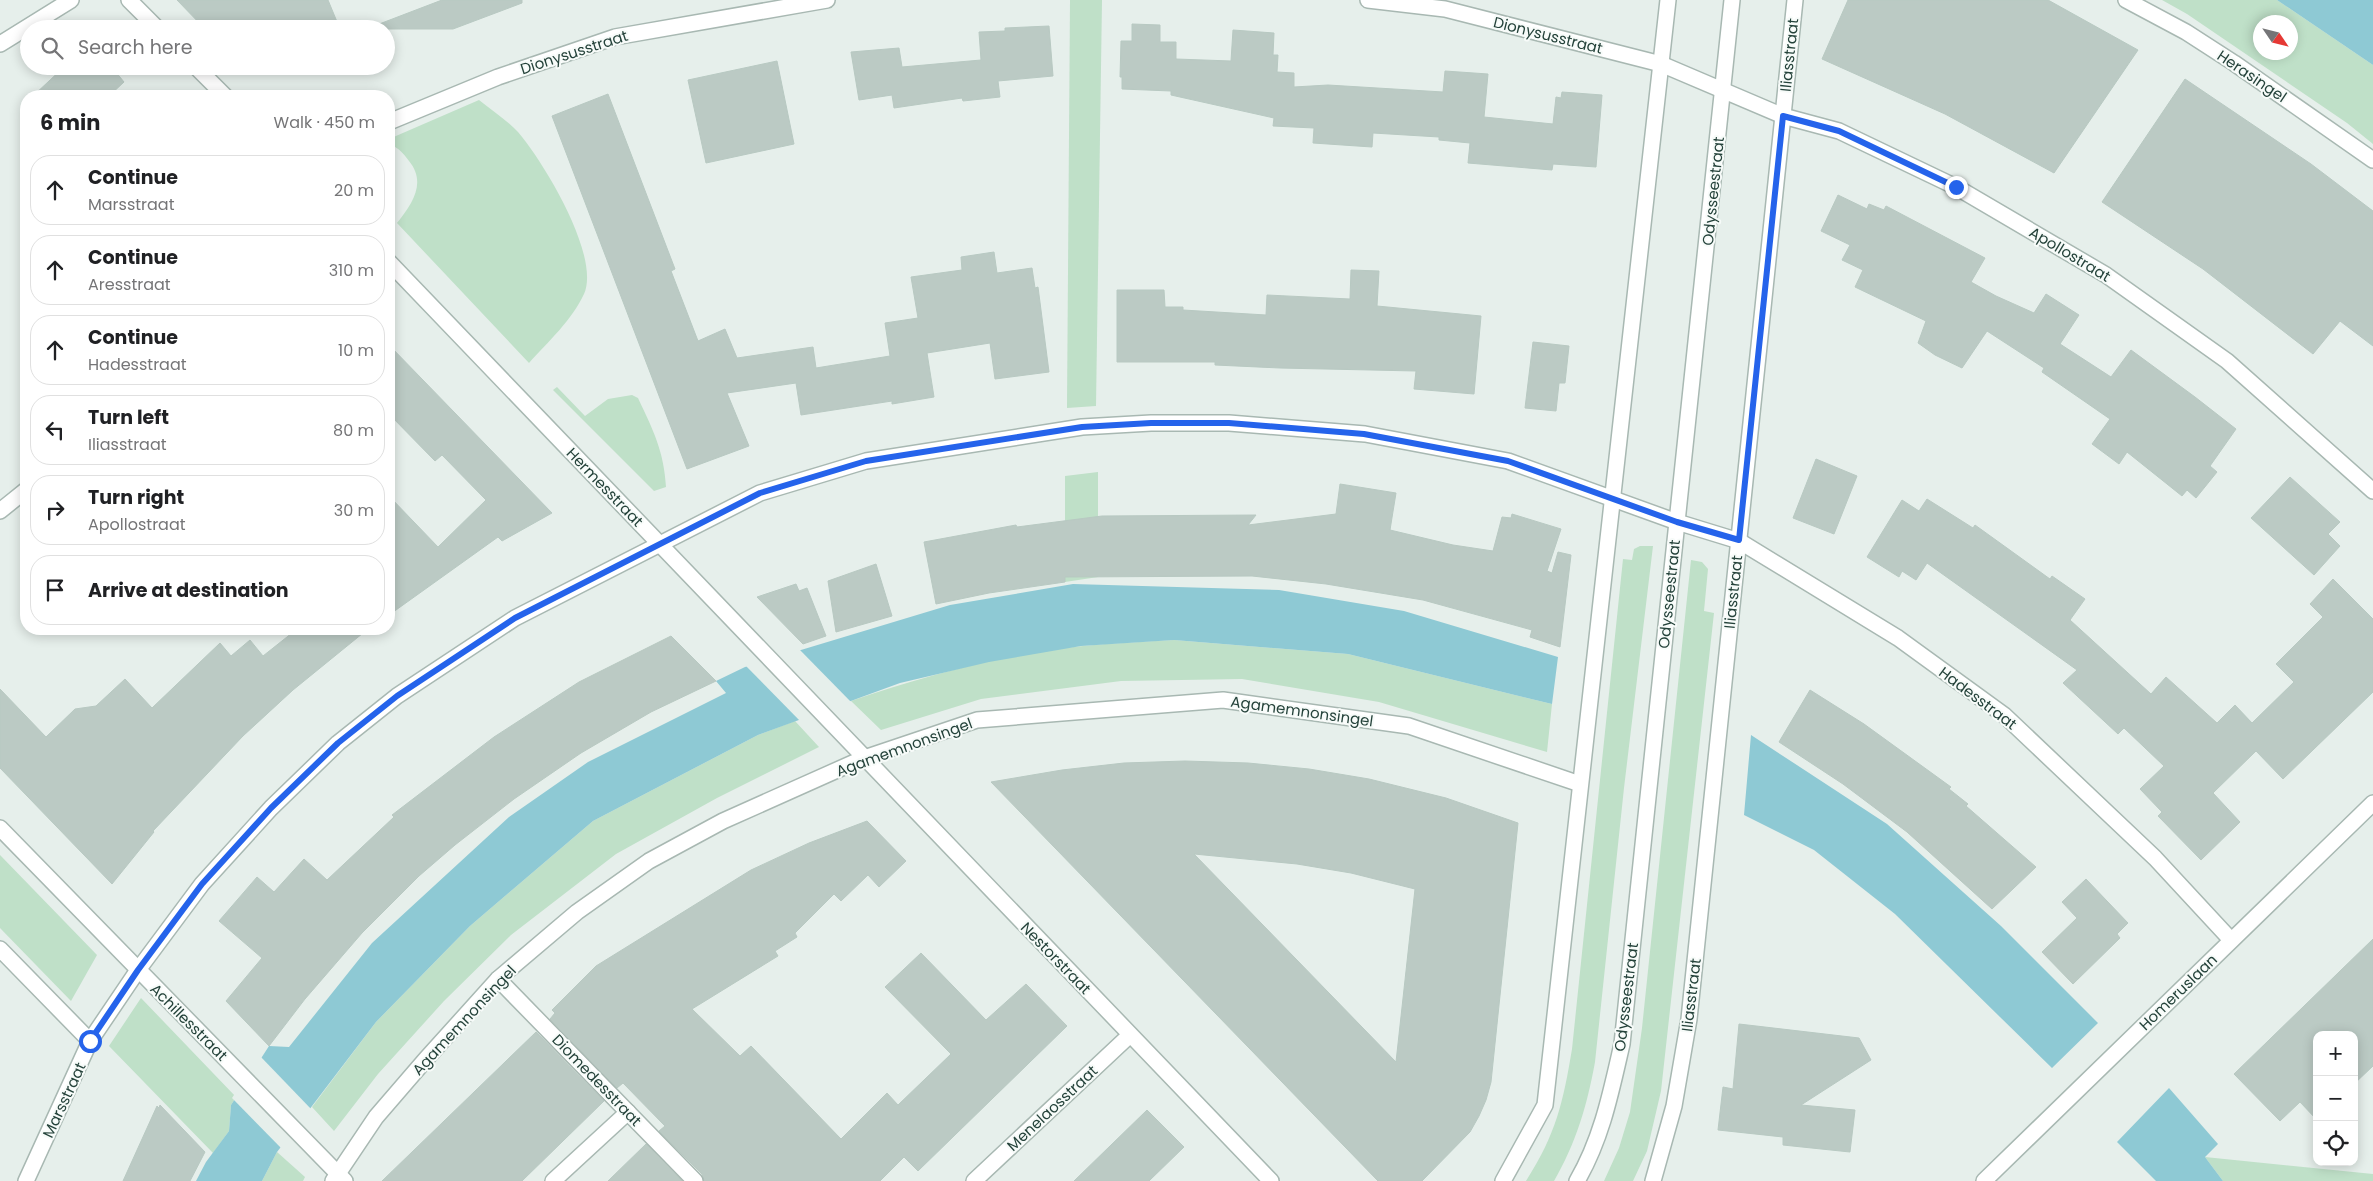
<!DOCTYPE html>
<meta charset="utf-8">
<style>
body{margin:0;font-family:Poppins,sans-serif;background:#f6f6f6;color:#202124}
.controls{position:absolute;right:15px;bottom:15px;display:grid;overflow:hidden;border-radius:10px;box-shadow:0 2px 12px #0003}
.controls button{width:45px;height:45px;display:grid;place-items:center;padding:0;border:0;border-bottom:1px solid #e0e0e0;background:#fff;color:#202124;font:25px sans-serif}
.compass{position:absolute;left:2253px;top:15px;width:45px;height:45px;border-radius:50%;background:#fff;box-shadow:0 2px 12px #0003;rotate:125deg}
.stop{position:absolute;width:15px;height:15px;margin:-11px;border:4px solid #2563eb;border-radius:50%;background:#fff}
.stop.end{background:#2563eb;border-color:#fff;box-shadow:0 1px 5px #0008}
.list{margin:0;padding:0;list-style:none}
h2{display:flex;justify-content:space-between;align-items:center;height:65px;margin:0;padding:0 20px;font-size:21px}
h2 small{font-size:16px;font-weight:400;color:#757577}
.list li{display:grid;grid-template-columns:32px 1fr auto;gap:15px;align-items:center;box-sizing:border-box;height:70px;margin:0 10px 10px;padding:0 10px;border:1px solid #e0e0e0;border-radius:20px}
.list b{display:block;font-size:19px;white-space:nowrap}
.list p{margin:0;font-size:16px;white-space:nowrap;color:#757577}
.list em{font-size:16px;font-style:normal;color:#757577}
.icon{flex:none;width:28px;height:28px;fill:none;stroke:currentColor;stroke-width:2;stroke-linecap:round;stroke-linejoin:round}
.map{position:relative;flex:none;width:2373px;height:1181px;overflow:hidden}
.search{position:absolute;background:#fff;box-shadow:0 2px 12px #0003;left:20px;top:20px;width:375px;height:55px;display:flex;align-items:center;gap:12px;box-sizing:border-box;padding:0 18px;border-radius:28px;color:#757577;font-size:19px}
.panel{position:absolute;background:#fff;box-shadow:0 2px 12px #0003;left:20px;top:90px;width:375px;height:545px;border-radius:20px}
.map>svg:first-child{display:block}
.green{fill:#bfe0c8;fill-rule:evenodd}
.water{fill:#8ec9d4}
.pier{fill:#e6efeb}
.building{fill:#bbcac4;stroke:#b8c9c2;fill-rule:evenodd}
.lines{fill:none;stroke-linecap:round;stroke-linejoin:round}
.lane-casing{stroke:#a8b8b2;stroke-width:18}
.street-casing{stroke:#a8b8b2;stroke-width:18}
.lane{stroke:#fff;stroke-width:15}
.street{stroke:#fff;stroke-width:15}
.route{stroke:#2563eb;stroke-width:6}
.labels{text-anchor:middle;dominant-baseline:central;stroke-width:4;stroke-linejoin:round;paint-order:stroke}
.street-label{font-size:15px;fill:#24423a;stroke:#f7fbf9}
</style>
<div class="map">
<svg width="2373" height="1181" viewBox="0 0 2373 1181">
<rect width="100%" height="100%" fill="#e6efeb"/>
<g class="green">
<polygon points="1070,0 1102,0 1096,406 1067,408"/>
<path d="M 2162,0 L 2277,0 L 2373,65 L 2373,144 L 2347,123 L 2187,14 ZM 2260,22 L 2290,22 L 2290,52 L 2260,52 Z"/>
<path d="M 479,100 C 491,110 507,120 518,132 C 543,161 601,256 584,294 C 572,320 548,342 529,363 L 397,223 C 412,204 427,183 409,161 C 403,153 399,148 389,144 L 389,139 Z"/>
<path d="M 557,387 L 585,416 L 608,399 L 632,395 L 638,398 C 653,430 664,451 666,487 L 654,491 L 553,390 Z"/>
<polygon points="1098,472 1098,577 1065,582 1065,476"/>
<path d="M 1640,546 L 1653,546 L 1624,788 L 1595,1062 C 1587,1106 1576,1143 1554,1181 L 1526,1181 C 1556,1134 1563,1103 1572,1049 L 1623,559 L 1632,560 L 1634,549 Z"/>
<polygon points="1691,560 1702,562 1708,569 1704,611 1714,613 1661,1091 1647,1151 1633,1181 1604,1181 1619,1148 1630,1112 1642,1028"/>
<path d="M 1174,640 L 1348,654 L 1552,704 L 1547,752 L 1379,702 L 1242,679 L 1121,681 L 981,699 L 881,730 L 851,701 C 924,676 1005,653 1083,646 C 1113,643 1143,642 1174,640 Z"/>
<polygon points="795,721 819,747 717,798 616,854 511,935 444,1001 378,1074 334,1131 312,1107 376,1022 470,926 593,821 758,735"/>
<polygon points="0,855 97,955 71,1001 0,928"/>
<polygon points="141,998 236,1097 231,1105 229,1131 213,1153 109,1046"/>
<polygon points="277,1152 305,1177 303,1181 262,1181"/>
<polygon points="2205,1157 2373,1174 2373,1181 2223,1181"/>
</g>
<g class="water">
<polygon points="2277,0 2373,0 2373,65"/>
<polygon points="1073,584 1279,590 1404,611 1558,657 1552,704 1348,654 1174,640 1081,646 989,662 900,683 758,735 593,821 470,926 376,1022 277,1152 262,1181 196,1181 206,1162 229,1131 231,1105 269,1046 289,1047 372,943 509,817 588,762 726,693 716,681 745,667 950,605"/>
<polygon points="1751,735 1887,824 2001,926 2098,1023 2052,1068 1895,914 1814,850 1744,815"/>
<polygon points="2169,1088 2218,1144 2205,1157 2223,1181 2156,1181 2117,1142"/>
</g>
<g class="pier">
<polygon points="799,649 852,703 801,722 745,665"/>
<polygon points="260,1056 312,1110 282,1149 232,1098"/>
</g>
<g class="building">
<polygon points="177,0 328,0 340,29 205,29"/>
<polygon points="442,0 522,0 522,3 453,29 374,29 374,26"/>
<polygon points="1848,0 2048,0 2138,50 2054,173 1945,114 1822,59"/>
<polygon points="1132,24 1160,25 1160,42 1176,42 1176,59 1231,61 1233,30 1274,33 1273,55 1278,55 1277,72 1294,73 1294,87 1328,85 1443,92 1445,71 1488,74 1484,117 1553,124 1556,97 1561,98 1562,92 1602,95 1596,167 1553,164 1552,170 1468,163 1470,143 1439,140 1439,137 1373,133 1372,147 1313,143 1314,128 1273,126 1274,118 1171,95 1171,91 1122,89 1122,77 1120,77 1121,41 1132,41"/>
<polygon points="1049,26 1053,76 998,81 1000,97 963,101 962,98 894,108 892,95 859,100 851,52 899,48 902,67 981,60 979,32 1005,31 1005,28"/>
<polygon points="777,61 794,144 706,163 688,80"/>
<polygon points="65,66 111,66 124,82 109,96 33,96"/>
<polygon points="2185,79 2311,164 2373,211 2373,346 2340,321 2313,354 2203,269 2102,202"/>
<polygon points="608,94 675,269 671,271 698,341 725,329 737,358 813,347 816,368 890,356 885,323 918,318 911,277 962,270 961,257 994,252 997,273 1032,268 1035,288 1038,287 1049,372 995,379 990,343 927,353 934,397 892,404 892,401 801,415 796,383 727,393 749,446 687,469 552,116"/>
<polygon points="1838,195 1867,209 1869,204 1884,210 1886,206 1985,258 1971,282 1996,296 2034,313 2046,294 2079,315 2060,344 2111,377 2131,350 2195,397 2236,429 2210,466 2217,472 2196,498 2187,490 2182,496 2127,452 2119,464 2092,444 2110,419 2042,372 2044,368 1987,331 1962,368 1935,355 1918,343 1926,321 1855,287 1863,270 1842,260 1850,245 1821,231"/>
<polygon points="1351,270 1379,271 1377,306 1481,316 1474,394 1414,389 1416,371 1280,368 1215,365 1215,362 1117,362 1117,290 1164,290 1165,307 1183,307 1183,310 1266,315 1267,295 1350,299"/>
<polygon points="1533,342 1569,346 1565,383 1559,383 1556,411 1525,408"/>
<polygon points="389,345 552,513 502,541 498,537 389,615 389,496 438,547 486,500 442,455 435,461 389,414"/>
<polygon points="1816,459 1857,476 1834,534 1793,518"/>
<polygon points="2290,477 2340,522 2328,534 2340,546 2314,575 2251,518"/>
<polygon points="1340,484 1396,493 1390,530 1453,545 1493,551 1502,517 1511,518 1512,514 1561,529 1547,571 1552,573 1558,552 1571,555 1560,647 1530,637 1532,630 1423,600 1326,584 1252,576 1065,577 1065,582 989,593 936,604 924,542 1016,525 1017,527 1102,516 1256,515 1248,525 1336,514"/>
<polygon points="1927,499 1973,528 1975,525 2050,579 2052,576 2085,599 2070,620 2151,694 2166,677 2217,723 2235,705 2252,723 2294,682 2276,664 2323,617 2310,604 2333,579 2373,619 2373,692 2283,779 2256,751 2213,793 2240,822 2201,860 2158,816 2162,812 2140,789 2164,766 2124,728 2118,734 2063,683 2077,670 1927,563 1916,580 1902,571 1899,577 1867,557 1902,500 1919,511"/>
<polygon points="876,564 892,616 836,632 828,581"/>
<polygon points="796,584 799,591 807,588 826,636 803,644 757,597"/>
<polygon points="297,629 368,629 293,690 243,736 153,831 154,832 112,884 0,768 0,689 46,737 75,709 96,706 125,679 152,708 220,643 231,656 250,640 263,656"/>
<polygon points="671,636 716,681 651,712 581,753 514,799 455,845 419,876 362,933 305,999 269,1046 226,1001 262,958 219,921 257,877 274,892 304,859 327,880 394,817 392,815 494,737 579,682"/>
<polygon points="1810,690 1864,724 1951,787 1949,789 1968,804 1966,806 2036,867 1992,909 1907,832 1843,784 1779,742"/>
<path d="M 1185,761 L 1248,763 L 1309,769 L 1369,779 L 1446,798 L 1518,823 L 1491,1082 L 1486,1100 L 1479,1116 L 1470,1132 L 1422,1181 L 1378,1181 L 991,782 L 1062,770 L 1124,763 ZM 1194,854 L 1297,864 L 1351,873 L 1415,889 L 1396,1062 Z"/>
<polygon points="867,821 906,861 879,887 868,875 841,901 834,894 795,933 797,937 775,951 778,956 692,1009 740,1056 751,1046 841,1139 887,1093 898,1105 951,1054 885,987 921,953 986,1020 1026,984 1067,1026 918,1171 904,1157 880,1181 704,1181 702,1174 659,1131 665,1126 623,1083 617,1088 550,1019 555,1013 552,1010 596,966 751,870 809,843"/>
<polygon points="2086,879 2128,923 2117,934 2120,938 2073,984 2042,952 2077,918 2062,902"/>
<polygon points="2373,939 2373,1066 2354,1084 2354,1035 2317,1035 2317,1120 2300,1102 2280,1121 2234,1074"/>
<polygon points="1739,1024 1859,1038 1871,1060 1801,1105 1855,1110 1850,1152 1783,1145 1783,1137 1718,1130 1723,1087 1733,1089"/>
<polygon points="536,1032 604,1101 522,1181 382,1181"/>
<polygon points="160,1105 205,1152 190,1181 123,1181 157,1106 159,1108"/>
<polygon points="1147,1110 1184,1147 1149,1181 1074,1181"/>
<polygon points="646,1144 682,1181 608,1181"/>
</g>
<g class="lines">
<defs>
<path id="lane" d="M 1577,1181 C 1602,1138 1611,1092 1622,1044 L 1732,0"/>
<g id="street">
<polyline points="129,0 158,29"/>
<polyline points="1368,0 1445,9 1661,64 1783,116 1839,131 1956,187 2106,275 2227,361 2373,491"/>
<polyline points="2126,0 2186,32 2234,63 2373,160"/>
<polyline points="0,44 71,0"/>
<polyline points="195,66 225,96"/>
<polyline points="389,122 498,77 615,37 827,0"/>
<polyline points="389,262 1271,1181"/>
<polyline points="0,511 26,490"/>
<polyline points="0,828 345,1181"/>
<polyline points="0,949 90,1041"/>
<polyline points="498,979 695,1181"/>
<polyline points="26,1181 90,1041 138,970 202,884 271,808 338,743 397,696 515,618 760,493 866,461 1082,427 1151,423 1229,423 1365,434 1508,461 1677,522 1739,541 1898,638 2004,715 2155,858 2231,940"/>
<polyline points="333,1181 376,1117 426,1059 498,979 577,912 649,861 723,821 864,758 977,720 1223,700 1409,726 1580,784"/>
<polyline points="553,1181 628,1112"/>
<polyline points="974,1181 1130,1035"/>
<polyline points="1503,1181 1545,1105 1668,0"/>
<polyline points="1653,1181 1674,1106 1689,1019 1795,0"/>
<polyline points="1984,1181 2373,803"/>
</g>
</defs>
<use href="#lane" class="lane-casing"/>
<use href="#street" class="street-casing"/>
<use href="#lane" class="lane"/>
<use href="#street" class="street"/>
</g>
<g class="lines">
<polyline class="route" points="90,1041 138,970 202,884 271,808 338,743 397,696 515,618 760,493 866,461 1082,427 1151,423 1229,423 1364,434 1508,461 1677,522 1739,540 1783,116 1839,131 1956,187"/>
</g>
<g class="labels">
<g class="street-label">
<text transform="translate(1548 35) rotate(14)">Dionysusstraat</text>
<text transform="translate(574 52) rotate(-18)">Dionysusstraat</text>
<text transform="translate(1789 55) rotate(-84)">Iliasstraat</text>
<text transform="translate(2252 76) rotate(34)">Herasingel</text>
<text transform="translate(1713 191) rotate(-84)">Odysseestraat</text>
<text transform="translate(2070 254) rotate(31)">Apollostraat</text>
<text transform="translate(605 487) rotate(46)">Hermesstraat</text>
<text transform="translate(1733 592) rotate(-84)">Iliasstraat</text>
<text transform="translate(1669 594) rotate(-84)">Odysseestraat</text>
<text transform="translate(1978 698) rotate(37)">Hadesstraat</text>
<text transform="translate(1302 711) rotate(8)">Agamemnonsingel</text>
<text transform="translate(904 747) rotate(-20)">Agamemnonsingel</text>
<text transform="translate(1056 958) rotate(46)">Nestorstraat</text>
<text transform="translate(2178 992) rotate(-44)">Homeruslaan</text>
<text transform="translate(1691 995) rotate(-83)">Iliasstraat</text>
<text transform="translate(1626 997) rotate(-83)">Odysseestraat</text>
<text transform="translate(464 1020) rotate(-47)">Agamemnonsingel</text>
<text transform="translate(189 1022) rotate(45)">Achillesstraat</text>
<text transform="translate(597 1080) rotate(46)">Diomedesstraat</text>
<text transform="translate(64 1100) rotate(-65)">Marsstraat</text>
<text transform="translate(1052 1108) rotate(-43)">Menelaosstraat</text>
</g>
</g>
</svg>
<div class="controls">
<button>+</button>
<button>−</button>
<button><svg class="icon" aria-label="locate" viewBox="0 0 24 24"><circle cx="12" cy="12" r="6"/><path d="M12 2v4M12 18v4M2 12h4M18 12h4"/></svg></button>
</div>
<svg class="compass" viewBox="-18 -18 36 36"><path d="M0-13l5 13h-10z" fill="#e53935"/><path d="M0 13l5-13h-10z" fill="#757577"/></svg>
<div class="stop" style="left:90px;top:1041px"></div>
<div class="stop end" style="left:1956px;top:187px"></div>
<div class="search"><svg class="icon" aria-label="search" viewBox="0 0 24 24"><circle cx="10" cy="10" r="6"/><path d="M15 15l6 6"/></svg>Search here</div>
<section class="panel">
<h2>6 min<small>Walk · 450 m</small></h2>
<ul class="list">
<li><svg class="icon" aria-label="ahead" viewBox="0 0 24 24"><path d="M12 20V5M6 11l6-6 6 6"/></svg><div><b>Continue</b><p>Marsstraat</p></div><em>20 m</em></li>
<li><svg class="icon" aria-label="ahead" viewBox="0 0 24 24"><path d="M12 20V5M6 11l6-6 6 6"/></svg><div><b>Continue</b><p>Aresstraat</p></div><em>310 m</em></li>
<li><svg class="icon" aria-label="ahead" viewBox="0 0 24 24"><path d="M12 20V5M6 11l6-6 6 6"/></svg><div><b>Continue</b><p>Hadesstraat</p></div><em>10 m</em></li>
<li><svg class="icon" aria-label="left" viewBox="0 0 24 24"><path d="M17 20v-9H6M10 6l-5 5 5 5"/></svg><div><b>Turn left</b><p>Iliasstraat</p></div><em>80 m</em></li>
<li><svg class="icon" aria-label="right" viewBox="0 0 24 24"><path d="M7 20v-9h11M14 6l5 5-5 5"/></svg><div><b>Turn right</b><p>Apollostraat</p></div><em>30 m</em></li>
<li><svg class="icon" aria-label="arrive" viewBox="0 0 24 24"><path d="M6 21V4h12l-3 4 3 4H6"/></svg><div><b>Arrive at destination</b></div></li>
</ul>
</section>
</div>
